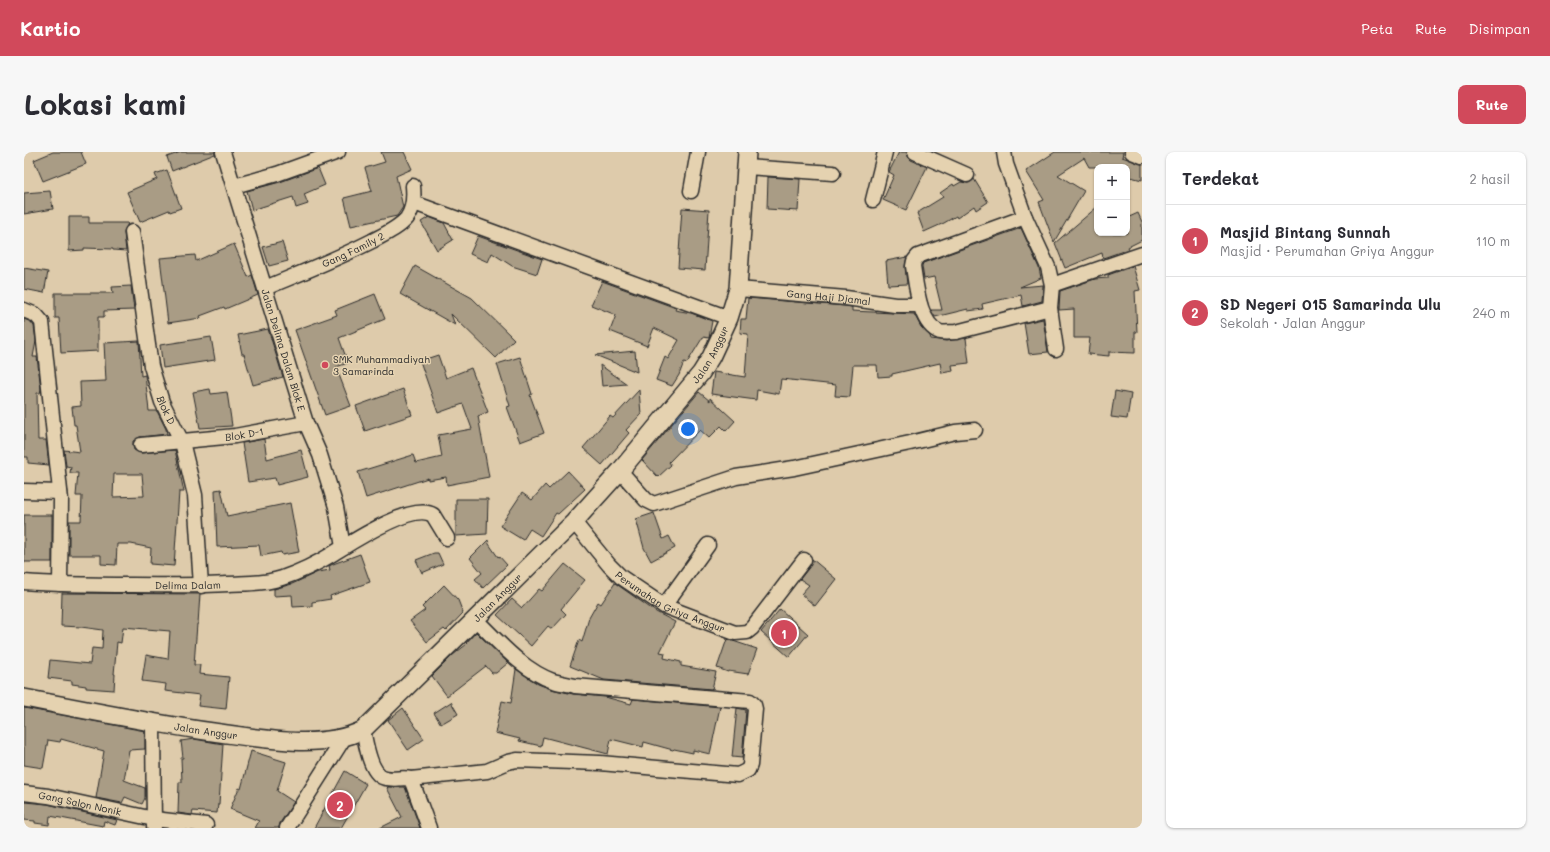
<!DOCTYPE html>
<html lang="id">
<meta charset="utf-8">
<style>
body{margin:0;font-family:Mali,sans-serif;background:#f7f7f7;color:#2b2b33}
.controls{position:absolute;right:12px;top:12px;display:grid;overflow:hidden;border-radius:8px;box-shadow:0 1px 3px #0004}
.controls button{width:36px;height:36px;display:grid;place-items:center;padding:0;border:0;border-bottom:1px solid #e1e1e2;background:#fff;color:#2b2b33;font:20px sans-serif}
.you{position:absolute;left:664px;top:277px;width:14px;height:14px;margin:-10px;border:3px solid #fff;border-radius:50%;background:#1a73e8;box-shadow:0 0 0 6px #1a73e833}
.badge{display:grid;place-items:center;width:26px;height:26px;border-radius:50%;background:#d1495b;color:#fff;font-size:13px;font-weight:700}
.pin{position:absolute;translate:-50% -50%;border:2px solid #fff;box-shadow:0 1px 4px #0006}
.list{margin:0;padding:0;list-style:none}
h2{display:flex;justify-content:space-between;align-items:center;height:52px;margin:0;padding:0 16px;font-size:17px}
h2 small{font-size:13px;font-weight:400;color:#7c7c81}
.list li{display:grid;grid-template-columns:26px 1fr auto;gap:12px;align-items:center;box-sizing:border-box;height:72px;padding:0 16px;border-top:1px solid #e1e1e2}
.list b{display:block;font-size:15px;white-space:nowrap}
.list p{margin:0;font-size:13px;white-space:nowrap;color:#7c7c81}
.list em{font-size:13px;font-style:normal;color:#7c7c81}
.map{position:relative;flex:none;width:1118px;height:676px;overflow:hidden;border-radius:8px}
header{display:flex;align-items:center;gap:24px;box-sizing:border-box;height:56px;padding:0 20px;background:#d1495b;color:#fff}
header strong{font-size:19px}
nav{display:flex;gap:22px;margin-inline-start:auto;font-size:14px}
.intro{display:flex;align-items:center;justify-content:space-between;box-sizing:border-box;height:96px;padding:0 24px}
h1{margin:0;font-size:28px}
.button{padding:10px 18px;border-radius:8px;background:#d1495b;color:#fff;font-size:14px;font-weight:700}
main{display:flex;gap:24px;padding:0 24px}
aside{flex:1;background:#fff;border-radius:8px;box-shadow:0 1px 3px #0004}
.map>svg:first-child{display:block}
.building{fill:#a99c85;stroke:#2b2b2b;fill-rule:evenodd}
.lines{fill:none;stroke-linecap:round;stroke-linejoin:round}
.minor-casing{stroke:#2b2b2b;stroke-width:17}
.tertiary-casing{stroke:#2b2b2b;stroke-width:20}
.minor{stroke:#e5d2b0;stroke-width:14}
.tertiary{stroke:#e5d2b0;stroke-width:17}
.poi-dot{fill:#d1495b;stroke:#e5d2b0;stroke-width:1.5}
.labels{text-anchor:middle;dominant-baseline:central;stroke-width:3;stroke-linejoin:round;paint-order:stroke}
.street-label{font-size:10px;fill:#2b2b2b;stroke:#e5d2b0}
.poi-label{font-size:10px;fill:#2b2b2b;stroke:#e5d2b0;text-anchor:start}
</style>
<header>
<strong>Kartio</strong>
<nav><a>Peta</a><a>Rute</a><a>Disimpan</a></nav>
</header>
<div class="intro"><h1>Lokasi kami</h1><a class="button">Rute</a></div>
<main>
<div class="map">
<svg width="1118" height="676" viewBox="0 0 1118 676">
<rect width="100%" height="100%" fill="#decbab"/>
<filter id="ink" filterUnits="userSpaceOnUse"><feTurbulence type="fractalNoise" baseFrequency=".025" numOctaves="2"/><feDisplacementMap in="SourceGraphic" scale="8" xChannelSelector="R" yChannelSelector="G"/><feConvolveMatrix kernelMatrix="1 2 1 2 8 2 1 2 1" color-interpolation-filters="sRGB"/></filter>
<g filter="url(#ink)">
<g class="building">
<polygon points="29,0 57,0 62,12 19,29 10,8"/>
<polygon points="157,0 191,0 191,2 148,19 143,5"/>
<polygon points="357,0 380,0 388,17 372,24 379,55 373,64 327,74 320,46 348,39 341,16 361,10"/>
<polygon points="875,0 883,0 884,5 887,8 903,15 882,58 859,48 870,23 865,20"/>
<polygon points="1031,0 1099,0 1098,5 1118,12 1118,28 1103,24 1103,15 1065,15 1060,6 1034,23 1060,39 1030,90 1015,50 1020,48 1002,19"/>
<polygon points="294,16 301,33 280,42 284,52 272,56 269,45 228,58 223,39 256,30"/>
<polygon points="143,18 157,56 146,60 145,58 116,70 103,40 133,27 131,22"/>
<polygon points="744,25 776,27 774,59 743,57"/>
<polygon points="950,27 964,50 952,58 950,54 933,66 932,64 920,71 900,80 893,61 919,45 916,41 929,32 930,34 937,30 944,31"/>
<polygon points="26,39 29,57 0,62 0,41"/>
<polygon points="1073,55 1073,81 1103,81 1103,66 1114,61 1118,70 1118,88 1104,95 1105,97 1079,106 1078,101 1041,116 1031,91"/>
<polygon points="658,56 685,58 681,118 654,116"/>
<polygon points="45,65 65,65 65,71 104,71 100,81 102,99 89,98 89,97 60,96 60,98 45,99"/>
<polygon points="405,65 420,71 429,88 413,98 397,70"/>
<polygon points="997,76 1015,116 1017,126 996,135 1019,133 1018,149 999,154 997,143 958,152 959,157 944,159 944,157 911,165 907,158 918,158 910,125 900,127 898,114 899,111"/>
<polygon points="454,84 518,107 513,122 488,114 468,101 464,110 446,102"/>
<polygon points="258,90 264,109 245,114 239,95"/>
<polygon points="210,92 224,125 228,123 234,143 201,157 200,155 176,164 177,166 144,171 136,106 171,103 172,109"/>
<polygon points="883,105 881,115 883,132 864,133 862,109"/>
<polygon points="391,114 448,146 490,187 472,206 427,162 431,173 376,142"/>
<polygon points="1109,114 1116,138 1111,139 1113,180 1111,180 1111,201 1085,200 1085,204 1064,202 1066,186 1050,186 1050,157 1035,158 1036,139 1071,127 1084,126 1084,123"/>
<polygon points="0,116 24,120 20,141 0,137"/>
<polygon points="578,129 652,156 651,158 667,161 688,169 685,186 679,185 663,211 660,210 655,223 648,234 632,228 641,205 644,207 655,188 630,176 623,194 586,179 592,163 567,153"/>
<polygon points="107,134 110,158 80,159 80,165 74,165 74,199 37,201 35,166 31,166 31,141 89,141 88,135"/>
<polygon points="351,142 361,167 315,186 324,211 312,215 327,254 301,263 271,178 313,163 311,158"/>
<polygon points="724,146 821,154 828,155 828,159 890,162 897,175 906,184 907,187 922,189 942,186 945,211 928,213 929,219 918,221 916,211 868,222 868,224 854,225 853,213 829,213 826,245 811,244 812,233 757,227 755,242 733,238 732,248 687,242 690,220 721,225 724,182 716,181 717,167 722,167"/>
<polygon points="0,167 7,170 10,174 12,189 9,205 13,205 17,237 16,241 13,241 14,288 22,288 25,313 4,311 4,305 0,305"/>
<polygon points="1019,167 1024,200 1005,202 1000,171"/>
<polygon points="244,177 259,225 229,233 220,202 218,202 214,183"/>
<polygon points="187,185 191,208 139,216 136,193"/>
<path d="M 115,189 L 117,224 L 121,223 L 125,259 L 133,259 L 142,277 L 143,282 L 116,285 L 109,289 L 109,294 L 110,298 L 117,301 L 151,298 L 160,340 L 155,340 L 150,414 L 126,412 L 127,396 L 107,392 L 93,392 L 92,413 L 77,412 L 77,403 L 45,403 L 45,369 L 57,369 L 58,344 L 52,344 L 54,321 L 46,321 L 47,315 L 42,314 L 40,298 L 56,300 L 52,273 L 50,273 L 48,255 L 57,254 L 56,230 L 82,229 L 80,191 ZM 90,322 L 118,322 L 120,344 L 89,345 Z"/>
<polygon points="611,199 613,220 571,203"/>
<polygon points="414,203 422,226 447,216 464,260 454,264 465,325 423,333 422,325 404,328 404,326 342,346 334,320 389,303 392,311 418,305 414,283 448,277 439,252 414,261 396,209"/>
<polygon points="496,205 508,242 506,243 520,281 496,290 483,255 486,254 473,212"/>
<polygon points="576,213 603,232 578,234"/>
<polygon points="186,237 187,242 203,240 208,274 176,276 169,240"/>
<polygon points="379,237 388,263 341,279 332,254"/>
<polygon points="615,238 617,262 602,278 605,281 578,313 559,296 586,264 589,266"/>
<polygon points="1091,239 1107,242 1103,267 1087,265"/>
<polygon points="675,240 686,249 686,246 711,269 702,279 697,274 685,286 676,278 645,310 647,313 634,325 618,308"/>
<polygon points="240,287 243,307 277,298 284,325 253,333 251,326 224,330 218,291"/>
<polygon points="544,319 561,337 534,362 532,361 517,384 506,377 499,388 476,374 498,341 508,348 521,333 525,337"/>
<polygon points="197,337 203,364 266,351 275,400 258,403 257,400 237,404 235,393 193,395 191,338"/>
<polygon points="432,347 464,347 463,382 432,384"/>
<polygon points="630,361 639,387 645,384 651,396 627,409 620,396 612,367"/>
<rect x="0" y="363" width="28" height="47"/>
<polygon points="464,388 465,392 474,405 475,404 483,413 459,436 451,427 458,421 446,406"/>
<polygon points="410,401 414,401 419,412 398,421 392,408"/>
<polygon points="336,402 346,430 306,444 307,447 288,450 288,454 269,455 268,443 250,444 250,437 268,432 294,420 306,418 305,414 309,412"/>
<polygon points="788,407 812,427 791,454 777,442 785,433 776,427 787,413"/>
<polygon points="541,412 561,428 537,457 542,462 528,477 524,474 507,494 473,463 488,447 498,456 515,437 518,439"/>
<polygon points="591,431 632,460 651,470 636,500 641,501 640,506 657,510 657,514 692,520 688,537 580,528 546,514 555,488 558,490 565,466 574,450 577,452"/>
<polygon points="420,433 434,448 439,461 422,479 420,477 403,490 386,469 401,458 398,455"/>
<polygon points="38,441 176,442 174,472 173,472 170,513 176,513 175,522 205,525 202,557 174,554 176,543 141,539 142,532 118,529 122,503 144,507 146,479 99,475 97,491 93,490 90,522 91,522 90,538 62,536 62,534 48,532 48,529 24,526 26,508 66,512 68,496 78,497 79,478 57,475 37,474"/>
<polygon points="756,457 784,482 765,505 737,480"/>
<polygon points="452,480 484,511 472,521 468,521 462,514 423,544 408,524 429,503 443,492 442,491"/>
<polygon points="703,487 733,497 724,522 704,519 704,520 693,516"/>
<polygon points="492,517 514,532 527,537 549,542 581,545 607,552 609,547 696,555 686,602 669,598 669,601 650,597 649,598 620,590 619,595 587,587 584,602 519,585 517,594 495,589 496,587 471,581 478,549 487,551"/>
<polygon points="427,550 434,562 417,572 410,561"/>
<polygon points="0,556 121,579 121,597 105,598 100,628 121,636 121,646 118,652 101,645 98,651 72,646 80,599 37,587 36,590 24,588 19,616 0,613"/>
<polygon points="379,556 400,587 384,598 364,568"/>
<polygon points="713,556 722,558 718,606 708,605"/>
<polygon points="170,587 199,592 195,652 194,652 193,661 169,659 168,663 154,661 155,630 158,630 157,606 159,606 157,589"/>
<polygon points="227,599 262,610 253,639 270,650 256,671 255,676 231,676 235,669 206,657 215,636 217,637"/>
<polygon points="321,619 342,632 317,676 290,676"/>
<polygon points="364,635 381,635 396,676 356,676 378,665 363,636"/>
<polygon points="0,650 23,652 93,668 91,673 80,669 79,674 26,664 25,673 11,671 11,669 0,668"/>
</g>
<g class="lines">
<defs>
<g id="minor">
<path id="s1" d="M 199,0 L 282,271 L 296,303 L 312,355 L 319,395"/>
<polyline points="891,0 943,23"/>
<polyline points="980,0 982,12 1001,65 1024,115 1028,133 1026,156 1032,197"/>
<polyline points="1108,0 1118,4"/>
<polyline points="722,15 809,21"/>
<polyline points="210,34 253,22 314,0"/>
<polyline points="667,39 674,0"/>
<polyline points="849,48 861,0"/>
<polyline points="390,51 705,166"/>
<path d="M 1001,65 L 894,104 L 890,109 L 889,114 C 892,132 895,173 916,180 C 921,181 926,180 932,180 L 1026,156"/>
<path id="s2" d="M 108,80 L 127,214 L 138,250 L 158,290 L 171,343 L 177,434"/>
<polyline points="1028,133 1118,102"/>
<path id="s3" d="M 241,136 C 277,121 313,107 348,89 C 359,83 375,76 383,66 C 390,56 390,45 389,34"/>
<path id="s4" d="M 714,137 L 822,146 L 871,153 L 896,153"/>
<polyline points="0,158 12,163 18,170 37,348 36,432"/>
<path id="s5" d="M 117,293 L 211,284 L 282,271"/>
<polyline points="596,319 622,348 630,352 712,325 770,316 886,291 931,280 951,278"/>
<polyline points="0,339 36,340"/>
<path id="s6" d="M 550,370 L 585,413 L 597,425 L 640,454 L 711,481 L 723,480 L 728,476 L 780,408"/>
<path id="s7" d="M 0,430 C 36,433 73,433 109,433 C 141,433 172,434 204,432 C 221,431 241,432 258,426 C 276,420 294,411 310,401 C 328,390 389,350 409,363 L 423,386"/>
<polyline points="640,454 684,393"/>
<polyline points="129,571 130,675"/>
<path d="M 339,578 C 342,591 346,624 362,626 C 371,628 379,625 387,627 L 405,676"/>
<path d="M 387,627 L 463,619 L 484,610 L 493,608 L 576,611 L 714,623 L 724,618 L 726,613 L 731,557 L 730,553 L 726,549 L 551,534 C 544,532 536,531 529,529 C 498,518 474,489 451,467"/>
<path id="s8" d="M 0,641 L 24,644 L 130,667 L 182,673"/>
<polyline points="263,676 320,586"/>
</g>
<g id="tertiary">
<path id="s9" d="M 0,546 C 63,558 126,571 189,580 C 234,586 297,599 339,578 L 550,370 L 596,319 L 677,221 L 687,205 L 705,166 L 714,137 L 723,0"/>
</g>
</defs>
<use href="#minor" class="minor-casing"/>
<use href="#tertiary" class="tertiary-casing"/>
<use href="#minor" class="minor"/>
<use href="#tertiary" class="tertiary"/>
</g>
</g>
<circle class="poi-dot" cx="301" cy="213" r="4"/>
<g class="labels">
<g class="street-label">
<text stroke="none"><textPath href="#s3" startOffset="96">Gang Family 2</textPath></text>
<text stroke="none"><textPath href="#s4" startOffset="91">Gang Haji Djamal</textPath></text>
<text stroke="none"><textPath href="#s1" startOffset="207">Jalan Delima Dalam Blok E</textPath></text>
<text stroke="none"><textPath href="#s9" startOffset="857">Jalan Anggur</textPath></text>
<text stroke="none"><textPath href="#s2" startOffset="182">Blok D</textPath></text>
<text stroke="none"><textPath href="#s5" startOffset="104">Blok D-1</textPath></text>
<text stroke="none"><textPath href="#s7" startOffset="164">Delima Dalam</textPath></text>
<text stroke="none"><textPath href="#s9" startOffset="533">Jalan Anggur</textPath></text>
<text stroke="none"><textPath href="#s6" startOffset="128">Perumahan Griya Anggur</textPath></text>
<text stroke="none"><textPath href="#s9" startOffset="185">Jalan Anggur</textPath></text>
<text stroke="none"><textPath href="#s8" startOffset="57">Gang Salon Nonik</textPath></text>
</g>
<g class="poi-label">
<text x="309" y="207">SMK Muhammadiyah<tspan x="309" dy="12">3 Samarinda</tspan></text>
</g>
</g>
</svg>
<div class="controls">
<button>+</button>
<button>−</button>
</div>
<div class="you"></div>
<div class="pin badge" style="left:760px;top:481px">1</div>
<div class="pin badge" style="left:316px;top:653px">2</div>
</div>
<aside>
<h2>Terdekat<small>2 hasil</small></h2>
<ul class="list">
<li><span class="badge">1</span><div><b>Masjid Bintang Sunnah</b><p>Masjid · Perumahan Griya Anggur</p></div><em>110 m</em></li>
<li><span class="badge">2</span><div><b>SD Negeri 015 Samarinda Ulu</b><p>Sekolah · Jalan Anggur</p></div><em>240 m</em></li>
</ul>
</aside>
</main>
